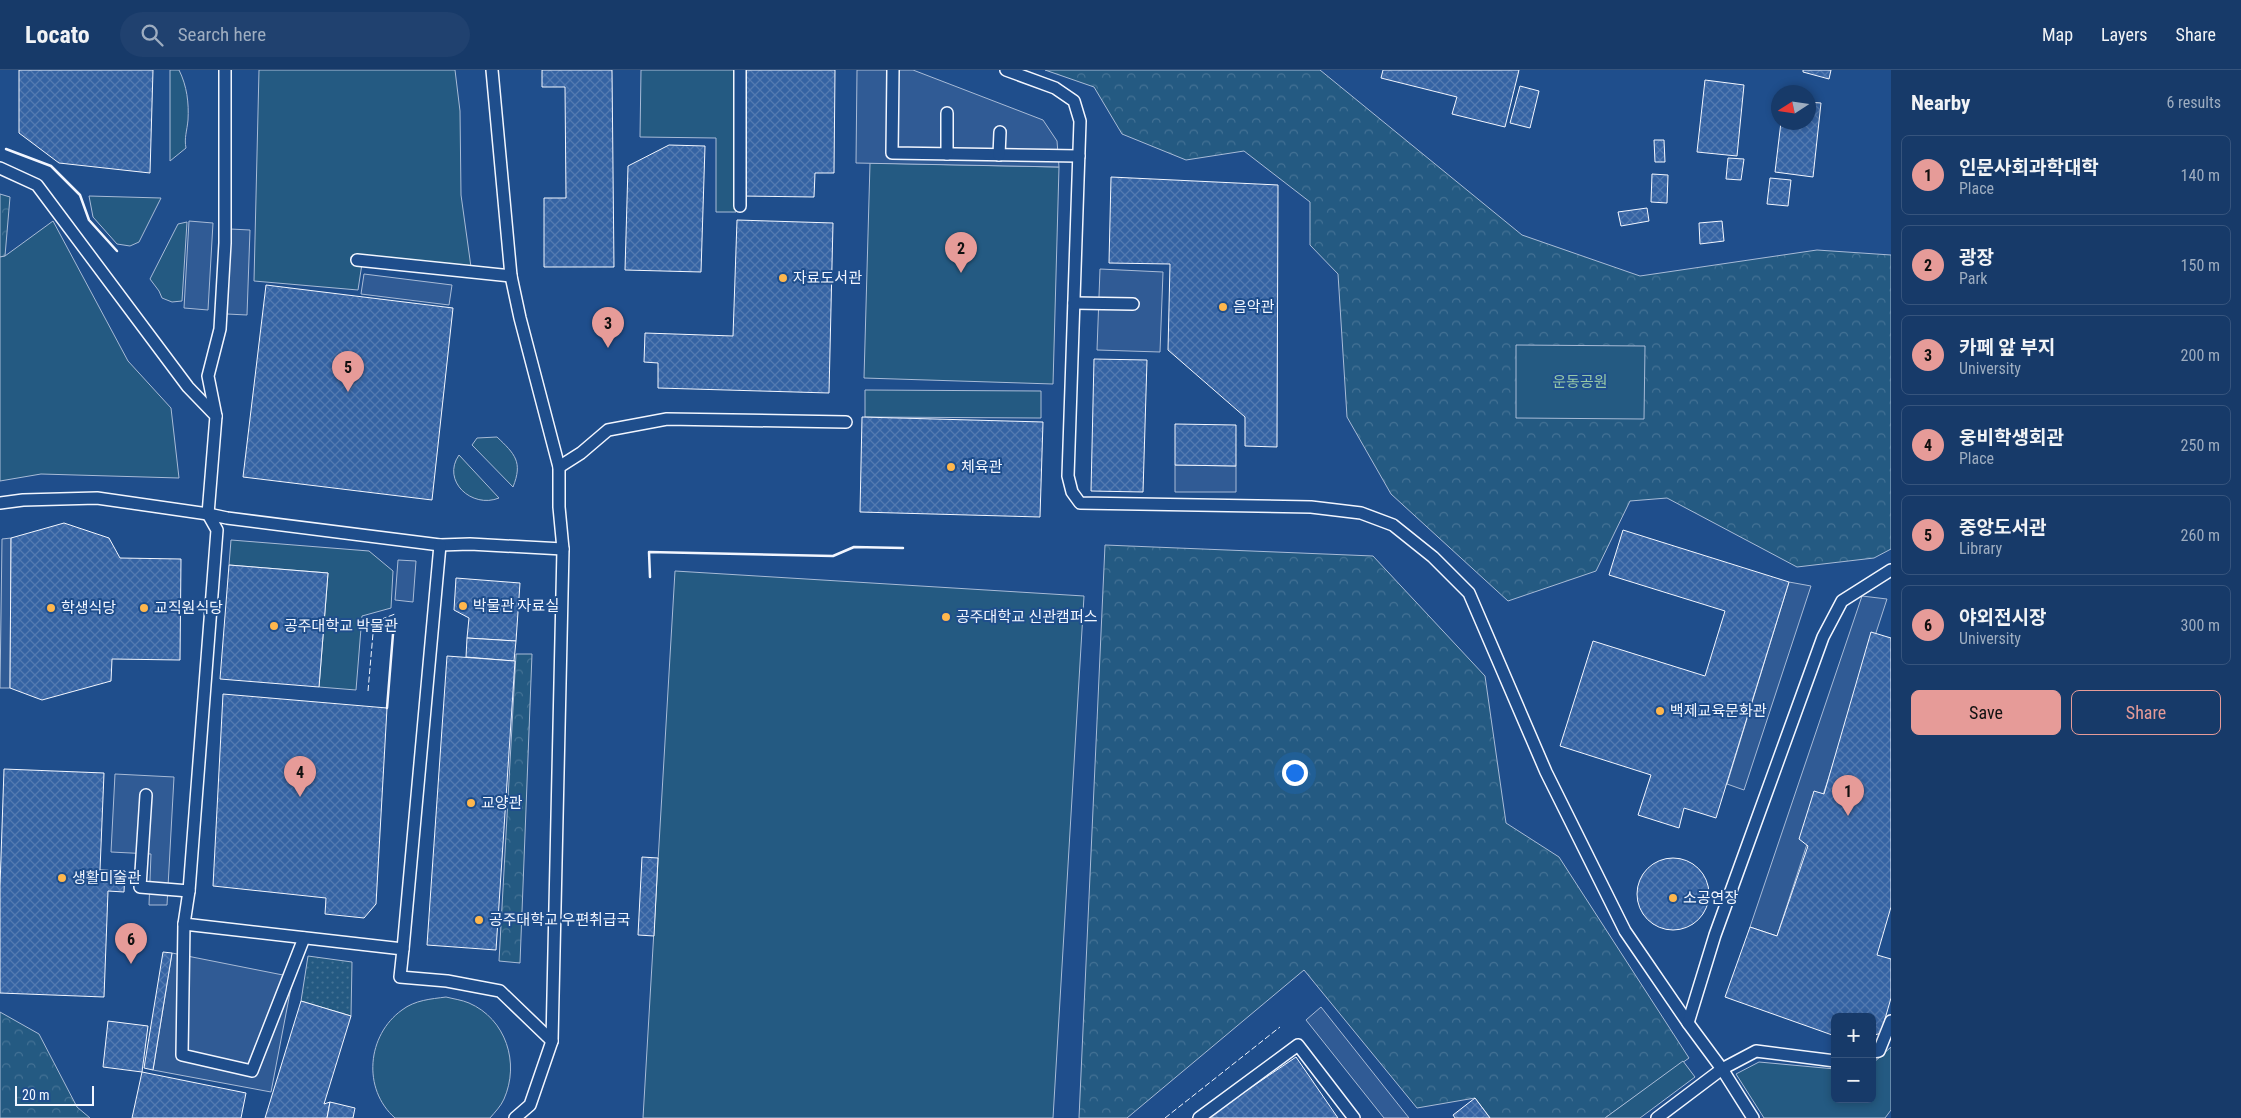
<!DOCTYPE html>
<meta charset="utf-8">
<style>
body{margin:0;font-family:"Roboto Condensed","Noto Sans KR",sans-serif;background:#20416f;color:#f1f3f6}
.controls{position:absolute;right:15px;bottom:15px;display:grid;overflow:hidden;border-radius:8px;box-shadow:0 2px 8px #0003}
.controls button{width:45px;height:45px;display:grid;place-items:center;padding:0;border:0;border-bottom:1px solid #36547d;background:#173a69;color:#f1f3f6;font:25px sans-serif}
.compass{position:absolute;left:1771px;top:15px;width:45px;height:45px;border-radius:50%;background:#173a69;box-shadow:0 2px 8px #0003;rotate:258deg}
.scale{position:absolute;left:15px;bottom:12px;width:79px;box-sizing:border-box;padding-left:5px;border:2px solid #f2f6ff;border-top:0;font-size:14px;line-height:18px;white-space:nowrap;color:#f2f6ff;-webkit-text-stroke:4px #1f4e8c;paint-order:stroke}
.you{position:absolute;left:1294px;top:702px;width:18px;height:18px;margin:-12px;border:4px solid #fff;border-radius:50%;background:#1a73e8;box-shadow:0 0 0 8px #1a73e833}
.badge{display:grid;place-items:center;width:32px;height:32px;border-radius:50%;background:#e69b98;color:#111;font-size:16px;font-weight:700}
.pin{position:absolute;translate:-50% -41px;filter:drop-shadow(0 1px 2px #0008)}
.pin::after{content:'';position:absolute;top:26px;width:18px;height:15px;background:inherit;clip-path:polygon(0 0,100% 0,50% 100%)}
.list{margin:0;padding:0;list-style:none}
h2{display:flex;justify-content:space-between;align-items:center;height:65px;margin:0;padding:0 20px;font-size:21px}
h2 small{font-size:16px;font-weight:400;color:#9eadc0}
.list li{display:grid;grid-template-columns:32px 1fr auto;gap:15px;align-items:center;box-sizing:border-box;height:80px;margin:0 10px 10px;padding:0 10px;border:1px solid #36547d;border-radius:8px}
.list b{display:block;font-size:19px;white-space:nowrap}
.list p{margin:0;font-size:16px;white-space:nowrap;color:#9eadc0}
.list em{font-size:16px;font-style:normal;color:#9eadc0}
.actions{display:flex;gap:10px;padding:15px 20px}
.actions a{flex:1;padding:11px 0;border:1px solid #e69b98;border-radius:8px;text-align:center;font-size:18px;color:#e69b98}
.actions .main{background:#e69b98;color:#111}
.icon{flex:none;width:28px;height:28px;fill:none;stroke:currentColor;stroke-width:2;stroke-linecap:round;stroke-linejoin:round}
.map{position:relative;flex:none;width:1891px;height:1048px;overflow:hidden}
header{display:flex;align-items:center;gap:30px;box-sizing:border-box;height:70px;padding:0 25px;background:#173a69;border-bottom:1px solid #36547d}
header strong{font-size:24px}
nav{display:flex;gap:28px;margin-inline-start:auto;font-size:18px}
.search{width:350px;height:45px;background:#20416f;display:flex;align-items:center;gap:12px;box-sizing:border-box;padding:0 18px;border-radius:28px;color:#9eadc0;font-size:19px}
main{display:flex}
aside{flex:1;background:#173a69}
.map>svg:first-child{display:block}
.grass{fill:url(#grass-dots);stroke:#a8bbd7}
.forest{fill:url(#forest-crowns);stroke:#a8bbd7}
.green{fill:#245a82;stroke:#a8bbd7}
.parking{fill:#305b95;stroke:#a8bbd7}
.building{fill:url(#building-cross-hatch);stroke:#f2f6ff}
.lines{fill:none;stroke-linecap:round;stroke-linejoin:round}
.service-casing{stroke:#f2f6ff;stroke-width:14}
.service{stroke:#1f4e8c;stroke-width:11}
.fence{stroke:#f2f6ff;stroke-width:1;stroke-dasharray:6 2.5;stroke-linecap:butt}
.wall{stroke:#f2f6ff;stroke-width:2.5}
.poi-dot{fill:#ffb74d;stroke:#1f4e8c;stroke-width:2}
.labels{text-anchor:middle;dominant-baseline:central;stroke-width:4;stroke-linejoin:round;paint-order:stroke}
.poi-label{font-size:15px;fill:#f2f6ff;stroke:#1f4e8c;text-anchor:start}
.park-label{font-size:15px;fill:#97c8a6;stroke:#1f4e8c}
</style>
<header>
<strong>Locato</strong>
<div class="search"><svg class="icon" aria-label="search" viewBox="0 0 24 24"><circle cx="10" cy="10" r="6"/><path d="M15 15l6 6"/></svg>Search here</div>
<nav><a>Map</a><a>Layers</a><a>Share</a></nav>
</header>
<main>
<div class="map">
<svg width="1891" height="1048" viewBox="0 0 1891 1048">
<defs>
<pattern id="grass-dots" width="8" height="8" patternUnits="userSpaceOnUse" patternTransform="scale(1.25)"><rect width="8" height="8" fill="#245a82"/><path d="M2 2h.1M6 6h.1" fill="none" stroke="#447295" stroke-width="1.8" stroke-linecap="round"/></pattern>
<pattern id="forest-crowns" width="20" height="18" patternUnits="userSpaceOnUse" patternTransform="scale(1.25)"><rect width="20" height="18" fill="#245a82"/><path d="M2 6a3 3 0 1 1 6 0M12 15a3 3 0 1 1 6 0" fill="none" stroke="#447295"/></pattern>
<pattern id="building-cross-hatch" width="8" height="8" patternUnits="userSpaceOnUse" patternTransform="scale(1.25)"><rect width="8" height="8" fill="#3563a3"/><path d="M0 0l8 8M0 8l8-8" fill="none" stroke="#537ab1"/></pattern>
</defs>
<rect width="100%" height="100%" fill="#1f4e8c"/>
<polygon class="grass" points="308,886 352,892 351,946 301,931"/>
<g class="forest">
<polygon points="1045,0 1320,0 1522,165 1640,206 1817,180 1891,185 1891,479 1874,488 1797,497 1667,428 1630,431 1596,501 1508,531 1391,424 1347,347 1338,204 1310,175 1310,132 1244,81 1186,90 1122,64 1094,17"/>
<polygon points="0,124 10,127 5,186 0,187"/>
<polygon points="1105,475 1373,486 1485,606 1506,753 1559,787 1689,988 1605,1048 1490,1048 1475,1028 1417,1038 1304,900 1127,1048 1079,1048"/>
<polygon points="516,584 532,584 520,893 499,891"/>
<polygon points="0,942 39,964 77,1037 90,1048 0,1048"/>
</g>
<g class="green">
<path d="M 170,0 L 179,0 C 187,16 189,33 188,50 C 187,61 184,68 186,78 L 170,91 Z"/>
<polygon points="259,0 455,0 460,41 461,125 471,197 363,187 358,220 254,211"/>
<polygon points="641,0 737,0 736,142 716,142 716,68 640,67"/>
<polygon points="870,93 1059,97 1053,314 864,308"/>
<polygon points="89,126 161,128 139,172 130,176 117,174 93,147"/>
<polygon points="53,151 128,291 171,338 179,408 41,404 0,411 0,187 5,186"/>
<polygon points="187,152 182,231 172,232 162,228 159,221 150,209 178,154"/>
<polygon points="1516,275 1645,276 1644,349 1516,348"/>
<polygon points="865,320 1041,321 1041,348 865,347"/>
<path d="M 497,367 C 515,384 523,392 513,417 L 472,375 L 477,368 Z"/>
<path d="M 459,385 L 499,428 C 472,439 441,411 459,385 Z"/>
<polygon points="231,470 369,481 393,501 391,538 362,546 356,620 319,617 328,503 229,495"/>
<polygon points="675,501 1084,526 1053,1048 643,1048"/>
<path d="M 446,927 C 454,929 462,930 469,933 C 506,949 520,993 504,1029 C 501,1036 495,1042 490,1048 L 395,1048 C 362,1019 367,965 402,940 C 415,930 431,929 446,927 Z"/>
<polygon points="1891,977 1891,1040 1885,1048 1764,1048 1736,1004 1759,992 1835,999 1835,1029 1872,1029 1872,994"/>
<polygon points="1683,991 1695,1007 1640,1048 1605,1048"/>
</g>
<g class="parking">
<polygon points="857,0 913,0 1043,50 1057,71 1059,97 856,93"/>
<polygon points="189,151 213,153 208,240 184,238"/>
<polygon points="230,159 250,160 247,245 227,244"/>
<polygon points="1100,199 1163,202 1160,282 1097,280"/>
<polygon points="364,204 452,215 449,235 361,224"/>
<polygon points="1175,395 1236,396 1236,422 1175,422"/>
<polygon points="11,468 10,618 0,618 2,469"/>
<polygon points="398,490 416,491 413,532 395,530"/>
<polygon points="1789,512 1811,516 1744,720 1727,714"/>
<polygon points="1862,526 1887,529 1777,866 1750,857"/>
<polygon points="115,704 174,707 167,835 149,835 151,784 111,782"/>
<polygon points="172,883 293,907 271,1022 153,1000"/>
<polygon points="1321,937 1409,1048 1384,1048 1306,950"/>
</g>
<g class="building">
<polygon points="19,0 153,0 150,103 59,93 19,63"/>
<polygon points="542,0 612,0 614,197 544,197 544,128 566,128 565,17 542,17"/>
<polygon points="743,0 835,0 834,103 815,103 814,127 741,126"/>
<polygon points="1383,0 1519,0 1505,57 1452,44 1457,27 1381,8"/>
<polygon points="1803,0 1831,0 1829,9 1803,2"/>
<polygon points="1705,10 1744,15 1737,86 1697,82"/>
<polygon points="1520,16 1539,21 1530,58 1510,53"/>
<polygon points="1808,32 1821,33 1813,107 1775,102 1781,52 1808,52"/>
<polygon points="1654,70 1664,70 1665,92 1655,92"/>
<polygon points="669,75 705,76 701,202 625,200 628,96"/>
<polygon points="1728,88 1744,89 1741,110 1726,109"/>
<polygon points="1652,104 1668,105 1667,133 1651,132"/>
<polygon points="1111,107 1278,115 1277,377 1245,376 1245,347 1168,280 1170,194 1109,193"/>
<polygon points="1770,108 1791,110 1788,136 1767,134"/>
<polygon points="1647,138 1649,151 1621,156 1618,142"/>
<polygon points="737,150 833,153 829,323 658,318 658,293 644,292 645,263 733,266"/>
<polygon points="1722,151 1724,171 1700,174 1699,153"/>
<polygon points="266,215 453,238 432,430 243,407"/>
<polygon points="1094,289 1147,290 1143,422 1091,421"/>
<polygon points="862,347 1043,352 1040,447 860,442"/>
<polygon points="1175,354 1236,355 1236,396 1175,395"/>
<polygon points="64,453 109,468 120,488 181,489 180,590 112,589 111,611 42,630 10,618 11,468"/>
<polygon points="1623,460 1789,512 1716,748 1684,738 1679,758 1638,745 1651,705 1560,676 1593,571 1705,606 1725,541 1609,505"/>
<polygon points="229,495 328,503 319,617 220,609"/>
<polygon points="456,508 520,513 516,571 467,568 469,548 454,540"/>
<polygon points="1871,562 1891,568 1891,837 1877,885 1891,889 1891,928 1881,963 1872,966 1872,947 1835,947 1835,966 1725,927 1750,857 1777,866 1808,776 1799,769 1814,721 1824,724"/>
<polygon points="467,568 516,571 514,591 466,587"/>
<polygon points="447,586 515,591 496,880 427,875"/>
<polygon points="223,624 387,638 376,834 364,848 325,844 326,828 213,816"/>
<polygon points="4,699 104,703 100,800 125,801 124,822 108,821 104,927 0,923 0,816"/>
<polygon points="642,787 658,788 654,866 638,865"/>
<circle cx="1673" cy="824" r="36"/>
<polygon points="163,882 172,883 153,1000 144,998"/>
<polygon points="301,931 351,946 324,1034 330,1032 327,1048 265,1048"/>
<polygon points="108,951 148,956 142,1002 103,997"/>
<polygon points="1296,987 1338,1048 1206,1048"/>
<polygon points="142,1002 246,1023 241,1048 132,1048"/>
<polygon points="1475,1028 1490,1048 1455,1048 1453,1045"/>
<polygon points="330,1032 355,1038 353,1048 327,1048"/>
</g>
<g class="lines">
<defs>
<g id="service">
<polyline points="492,0 511,206 520,248 559,397 559,437 563,479 552,971 530,1035 515,1048"/>
<polyline points="893,0 892,83 1079,86"/>
<polyline points="1006,0 1055,18 1074,31 1080,51 1068,406 1072,422 1080,433 1311,437 1361,443 1393,455 1433,487 1469,523 1546,702 1625,861 1688,953 1722,999 1753,1048"/>
<polyline points="947,84 947,43"/>
<polyline points="999,85 1000,62"/>
<polyline points="0,98 37,115 188,317 216,346 208,444 217,460 189,821 184,854 403,879 400,907 447,911 500,921 552,971"/>
<polyline points="740,136 740,0"/>
<polyline points="357,190 511,206"/>
<polyline points="1074,233 1133,234"/>
<polyline points="216,346 208,306 220,259 225,173 225,0"/>
<polyline points="559,397 581,383 608,360 667,349 846,352"/>
<polyline points="0,433 23,430 97,428 208,444 227,448 440,475 470,474 563,479"/>
<polyline points="146,725 140,817 189,821"/>
<polyline points="184,854 182,985 252,1001 304,868"/>
<polyline points="403,879 440,475"/>
<polyline points="1688,953 1715,865 1823,567 1842,531 1891,500"/>
<polyline points="1872,982 1879,981 1891,951"/>
<polyline points="1199,1048 1298,975 1354,1048"/>
<polyline points="1657,1048 1722,999 1756,981 1835,991"/>
</g>
</defs>
<use href="#service" class="service-casing"/>
<use href="#service" class="service"/>
<g class="fence">
<polyline points="368,621 374,552 395,544"/>
<polyline points="1165,1048 1280,957"/>
</g>
<g class="wall">
<polyline points="6,79 51,96 80,125 89,150 117,181"/>
<polyline points="650,507 649,482 833,486 854,477 903,478"/>
<polyline points="387,638 393,564"/>
</g>
</g>
<g class="poi-dot">
<circle cx="783" cy="208" r="5"/>
<circle cx="1223" cy="237" r="5"/>
<circle cx="951" cy="397" r="5"/>
<circle cx="463" cy="536" r="5"/>
<circle cx="51" cy="538" r="5"/>
<circle cx="144" cy="538" r="5"/>
<circle cx="946" cy="547" r="5"/>
<circle cx="274" cy="556" r="5"/>
<circle cx="1660" cy="641" r="5"/>
<circle cx="471" cy="733" r="5"/>
<circle cx="62" cy="808" r="5"/>
<circle cx="1673" cy="828" r="5"/>
<circle cx="479" cy="850" r="5"/>
</g>
<g class="labels">
<g class="poi-label">
<text x="793" y="208">자료도서관</text>
<text x="1233" y="237">음악관</text>
<text x="961" y="397">체육관</text>
<text x="473" y="536">박물관 자료실</text>
<text x="61" y="538">학생식당</text>
<text x="154" y="538">교직원식당</text>
<text x="956" y="547">공주대학교 신관캠퍼스</text>
<text x="284" y="556">공주대학교 박물관</text>
<text x="1670" y="641">백제교육문화관</text>
<text x="481" y="733">교양관</text>
<text x="72" y="808">생활미술관</text>
<text x="1683" y="828">소공연장</text>
<text x="489" y="850">공주대학교 우편취급국</text>
</g>
<g class="park-label">
<text x="1580" y="312">운동공원</text>
</g>
</g>
</svg>
<div class="controls">
<button>+</button>
<button>−</button>
</div>
<svg class="compass" viewBox="-18 -18 36 36"><path d="M0-13l5 13h-10z" fill="#e53935"/><path d="M0 13l5-13h-10z" fill="#9eadc0"/></svg>
<div class="scale">20 m</div>
<div class="you"></div>
<div class="pin badge" style="left:1848px;top:746px">1</div>
<div class="pin badge" style="left:961px;top:203px">2</div>
<div class="pin badge" style="left:608px;top:278px">3</div>
<div class="pin badge" style="left:300px;top:727px">4</div>
<div class="pin badge" style="left:348px;top:322px">5</div>
<div class="pin badge" style="left:131px;top:894px">6</div>
</div>
<aside>
<h2>Nearby<small>6 results</small></h2>
<ul class="list">
<li><span class="badge">1</span><div><b>인문사회과학대학</b><p>Place</p></div><em>140 m</em></li>
<li><span class="badge">2</span><div><b>광장</b><p>Park</p></div><em>150 m</em></li>
<li><span class="badge">3</span><div><b>카페 앞 부지</b><p>University</p></div><em>200 m</em></li>
<li><span class="badge">4</span><div><b>웅비학생회관</b><p>Place</p></div><em>250 m</em></li>
<li><span class="badge">5</span><div><b>중앙도서관</b><p>Library</p></div><em>260 m</em></li>
<li><span class="badge">6</span><div><b>야외전시장</b><p>University</p></div><em>300 m</em></li>
</ul>
<div class="actions"><a class="main">Save</a><a>Share</a></div>
</aside>
</main>
